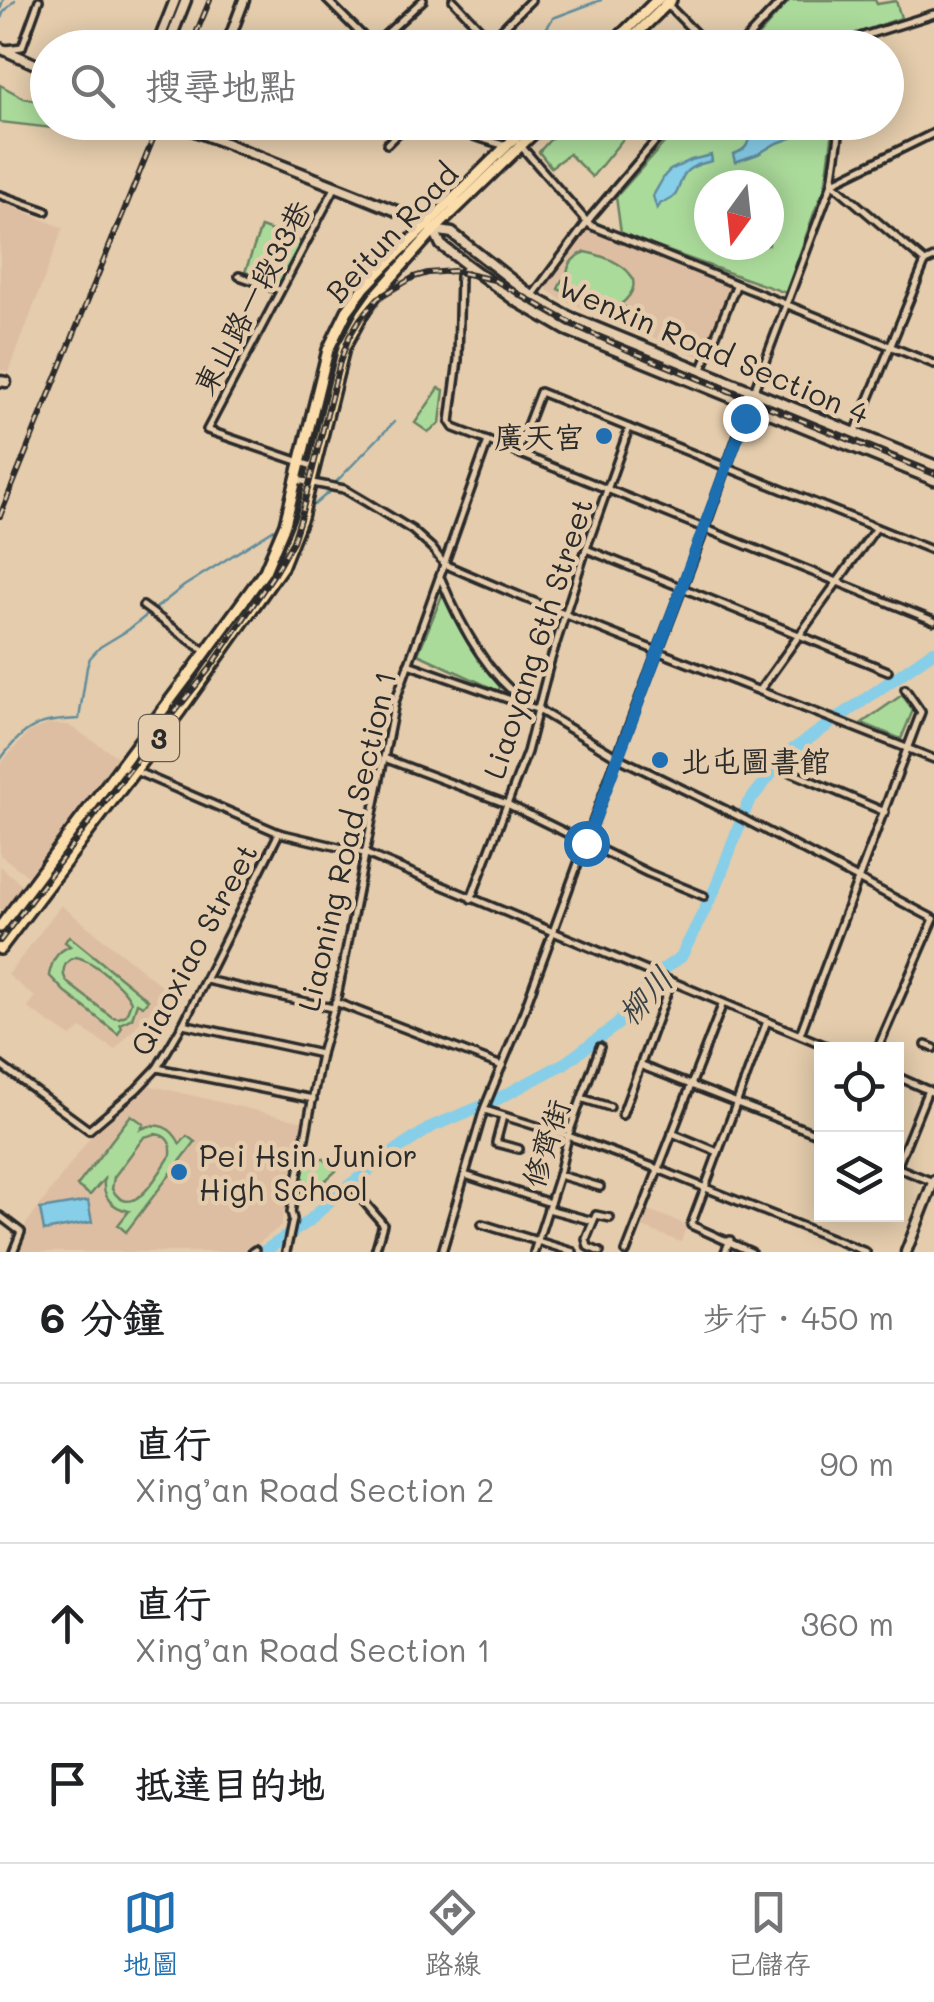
<!DOCTYPE html>
<html lang="zh-TW">
<meta charset="utf-8">
<style>
body{margin:0;font-family:Mali,"LXGW WenKai TC",sans-serif;background:#f6f6f6;color:#202124}
.controls{position:absolute;right:30px;bottom:30px;display:grid;overflow:hidden;border-radius:0px;box-shadow:0 5px 25px #0003}
.controls button{width:90px;height:90px;display:grid;place-items:center;padding:0;border:0;border-bottom:2px solid #e0e0e0;background:#fff;color:#202124;font:50px sans-serif}
.compass{position:absolute;left:694px;top:170px;width:90px;height:90px;border-radius:50%;background:#fff;box-shadow:0 5px 25px #0003;rotate:195deg}
.stop{position:absolute;width:30px;height:30px;margin:-22px;border:8px solid #1f6fb2;border-radius:50%;background:#fff}
.stop.end{background:#1f6fb2;border-color:#fff;box-shadow:0 2px 10px #0008}
.list{margin:0;padding:0;list-style:none}
h2{display:flex;justify-content:space-between;align-items:center;height:130px;margin:0;padding:0 40px;font-size:42px}
h2 small{font-size:32px;font-weight:400;color:#757577}
.list li{display:grid;grid-template-columns:65px 1fr auto;gap:30px;align-items:center;box-sizing:border-box;height:160px;padding:0 40px;border-top:2px solid #e0e0e0}
.list b{display:block;font-size:38px;white-space:nowrap}
.list p{margin:0;font-size:32px;white-space:nowrap;color:#757577}
.list em{font-size:32px;font-style:normal;color:#757577}
.icon{flex:none;width:55px;height:55px;fill:none;stroke:currentColor;stroke-width:2;stroke-linecap:round;stroke-linejoin:round}
.map{position:relative;flex:none;width:934px;height:1252px;overflow:hidden}
.search{position:absolute;background:#fff;box-shadow:0 5px 25px #0003;left:30px;right:30px;top:30px;height:110px;display:flex;align-items:center;gap:25px;box-sizing:border-box;padding:0 35px;border-radius:55px;color:#757577;font-size:38px}
.sheet{height:610px;background:#fff}
nav{display:flex;justify-content:space-around;align-items:center;box-sizing:border-box;height:140px;border-top:2px solid #e0e0e0;background:#fff;font-size:28px;color:#757577}
nav a{display:grid;justify-items:center;gap:5px}
nav .on{color:#1f6fb2}
.map>svg:first-child{display:block}
.built{fill:#debea2}
.green{fill:#abdb9b;stroke:#6b8363;stroke-width:2.5;fill-rule:evenodd}
.water{fill:#87cee8;stroke:#628d9c;stroke-width:2.5}
.lines{fill:none;stroke-linecap:round;stroke-linejoin:round}
.stream{stroke:#628d9c;stroke-width:2.5}
.river{stroke:#87cee8;stroke-width:12}
.street-casing{stroke:#2b2b2b;stroke-width:12}
.secondary-casing{stroke:#2b2b2b;stroke-width:15}
.primary-casing{stroke:#2b2b2b;stroke-width:16}
.street{stroke:#e4ccac;stroke-width:5}
.secondary{stroke:#e4ccac;stroke-width:8}
.primary{stroke:#fbddab;stroke-width:9}
.rail-casing{stroke:#2b2b2b;stroke-width:6}
.rail{stroke:#e4ccac;stroke-width:2.5;stroke-dasharray:8;stroke-linecap:butt}
.route{stroke:#1f6fb2;stroke-width:12}
.poi-dot{fill:#1f6fb2;stroke:#e4ccac;stroke-width:4}
.labels{text-anchor:middle;dominant-baseline:central;stroke-width:9;stroke-linejoin:round;paint-order:stroke}
.shield{fill:#e4ccac;stroke:#625b52;stroke-width:2.5}
.shield-label{font-size:28px;font-weight:bold;fill:#2b2b2b}
.street-label{font-size:30px;fill:#2b2b2b;stroke:#e4ccac}
.poi-label{font-size:30px;fill:#2b2b2b;stroke:#e4ccac;text-anchor:start}
.water-label{font-size:32px;font-style:italic;fill:#394347;stroke:#e4ccac}
</style>
<div class="map">
<svg width="934" height="1252" viewBox="0 0 934 1252">
<rect width="100%" height="100%" fill="#e4ccac"/>
<filter id="ink" filterUnits="userSpaceOnUse"><feTurbulence type="fractalNoise" baseFrequency=".01" numOctaves="2"/><feDisplacementMap in="SourceGraphic" scale="20" xChannelSelector="R" yChannelSelector="G"/><feConvolveMatrix kernelMatrix="1 2 1 2 8 2 1 2 1" color-interpolation-filters="sRGB"/></filter>
<g filter="url(#ink)">
<g class="built">
<polygon points="0,201 63,228 9,372 0,370"/>
<polygon points="592,231 731,288 702,354 697,356 559,298 547,290 546,286 586,232"/>
<polygon points="49,724 68,725 118,757 28,876 0,855 0,764 29,732"/>
<polygon points="0,866 27,889 5,915 0,911"/>
<polygon points="61,905 168,991 115,1050 81,1028 71,1037 28,1008 35,997 8,975"/>
<polygon points="148,1085 304,1122 281,1226 248,1252 14,1252 24,1227 97,1128 131,1095"/>
<polygon points="646,1209 687,1225 681,1242 640,1226"/>
</g>
<g class="green">
<polygon points="790,0 875,0 877,4 896,1 901,18 851,35 848,47 748,47"/>
<polygon points="0,85 24,98 47,103 48,122 54,123 52,128 0,122"/>
<polygon points="565,123 565,122 636,123 592,177 569,154 551,167 539,152"/>
<path d="M 682,123 L 834,123 L 825,188 L 815,210 L 786,293 L 626,236 L 621,233 L 616,197 ZM 709,185 L 769,185 L 769,245 L 709,245 Z"/>
<polygon points="261,227 302,242 280,286 245,272"/>
<path d="M 586,252 C 612,258 656,276 620,305 L 637,313 L 632,322 L 558,289 L 562,280 L 568,282 C 565,267 572,257 586,252 Z"/>
<polygon points="439,388 444,390 440,423 428,432 415,423"/>
<path d="M 443,593 C 456,627 476,659 500,687 L 498,691 L 418,654 Z"/>
<polygon points="902,695 913,710 901,739 862,723"/>
<path d="M 69,936 L 148,1000 L 143,1006 L 137,1003 L 132,1018 L 120,1024 L 122,1027 L 118,1034 L 65,992 L 49,975 C 52,961 56,952 70,946 L 65,942 ZM 76,957 C 92,960 125,987 131,1002 L 126,1015 L 119,1018 L 112,1017 L 68,983 C 60,973 63,961 76,957 Z"/>
<path d="M 131,1115 L 144,1124 L 141,1129 C 158,1121 172,1127 180,1144 L 187,1136 L 195,1142 L 126,1232 L 118,1225 L 129,1211 C 112,1208 102,1197 104,1179 L 90,1195 L 77,1186 ZM 155,1134 C 167,1135 172,1143 171,1155 C 159,1172 133,1224 112,1189 L 114,1177 L 144,1137 Z"/>
<polygon points="304,1157 324,1159 336,1171 289,1213"/>
</g>
<g class="water">
<path d="M 751,123 L 755,123 L 759,128 L 767,129 L 792,128 L 799,123 L 804,123 L 794,137 L 775,144 L 758,154 L 735,162 L 733,154 C 752,149 748,138 751,123 Z"/>
<path d="M 711,155 L 712,161 C 704,163 693,165 687,171 C 675,184 684,197 661,203 L 657,209 L 653,196 L 665,175 L 670,170 L 691,160 Z"/>
<polygon points="88,1201 92,1222 44,1231 40,1209"/>
</g>
<g class="lines">
<g class="stream">
<polyline points="0,10 3,0"/>
<polyline points="0,22 3,13 15,0"/>
<polyline points="524,48 537,43 553,18 601,0"/>
<polyline points="335,483 394,422"/>
<polyline points="314,505 329,492"/>
<path d="M 0,760 C 26,725 36,721 79,719 L 87,667 L 90,658 L 100,647 L 128,630 L 184,586 L 276,528"/>
</g>
<polyline class="river" points="263,1252 309,1221 334,1197 389,1155 433,1126 492,1102 565,1063 618,1024 659,972 681,957 716,887 748,803 788,753 934,651"/>
<defs>
<g id="street">
<polyline points="327,0 373,46"/>
<polyline points="453,0 498,48"/>
<polyline points="663,0 710,48"/>
<polyline points="371,48 423,0"/>
<polyline points="483,48 531,0"/>
<polyline points="738,48 783,0"/>
<polyline points="855,48 857,38 934,14"/>
<polyline points="5,49 22,47 39,0"/>
<polyline points="428,122 506,146"/>
<polyline points="841,122 832,183 925,262"/>
<polyline points="514,138 587,222 592,226 934,364"/>
<polyline points="387,144 409,122"/>
<polyline points="0,195 46,211"/>
<polyline points="239,276 280,290"/>
<polyline points="533,295 591,217 672,122"/>
<polyline points="702,369 736,286"/>
<polyline points="855,433 925,262 934,258"/>
<polyline points="488,441 934,621"/>
<polyline points="517,452 540,392 934,551"/>
<polyline points="312,466 207,430 336,186"/>
<path d="M 297,480 L 344,489 L 366,502 L 412,530 L 432,548 L 444,564 C 606,634 771,694 934,759"/>
<polyline points="586,549 888,671"/>
<path d="M 441,579 C 459,622 488,678 528,703"/>
<polyline points="143,606 206,652"/>
<polyline points="408,664 539,710 617,757 736,815 934,919"/>
<polyline points="760,690 876,528"/>
<polyline points="384,758 507,804 648,873 704,896"/>
<polyline points="120,767 135,771 279,833 364,853 836,1050"/>
<polyline points="788,771 885,812"/>
<polyline points="471,899 527,752 550,662 586,549 629,428"/>
<polyline points="206,980 333,1008"/>
<polyline points="335,1002 502,1066"/>
<polyline points="183,1024 321,1054"/>
<polyline points="800,1034 921,712 905,689"/>
<polyline points="926,1045 934,1048"/>
<polyline points="877,1050 934,919"/>
<polyline points="0,1065 89,1130 137,1089 157,1068 183,1024 279,833"/>
<polyline points="642,1066 822,1136"/>
<polyline points="157,1068 313,1099"/>
<polyline points="896,1076 934,1093"/>
<polyline points="584,1099 610,1107"/>
<polyline points="485,1110 568,1136 653,1167 866,1252"/>
<polyline points="622,1115 671,982"/>
<polyline points="503,1116 496,1143 519,1149"/>
<polyline points="672,1133 718,1152"/>
<polyline points="896,1167 933,1182"/>
<polyline points="897,1167 928,1090"/>
<polyline points="465,1175 550,1203"/>
<polyline points="559,1175 600,1187"/>
<polyline points="355,1191 383,1224 375,1252"/>
<polyline points="548,1209 593,1221"/>
<polyline points="0,1216 21,1232 13,1252"/>
<polyline points="482,1224 573,1252"/>
<polyline points="252,1252 255,1250"/>
<polyline points="286,1252 293,1219 291,1212 321,1054 337,997 395,702 488,441 454,428 450,422 458,360 460,276 467,265"/>
<polyline points="442,1252 484,1109 521,1019 617,757 702,536 749,404 832,183 934,133"/>
<polyline points="534,1252 559,1175 568,1136 600,1047"/>
<polyline points="600,1252 588,1247 586,1239 596,1215 610,1218"/>
<polyline points="626,1252 723,1003"/>
<polyline points="725,1252 730,1240"/>
<polyline points="751,1252 691,1225 767,1021"/>
</g>
<g id="secondary">
<polyline points="0,48 48,70"/>
<polyline points="156,48 175,0"/>
<polyline points="167,48 186,0"/>
<polyline points="226,48 244,0"/>
<polyline points="172,122 352,193 414,218 434,230 452,233 532,296 570,317 934,465"/>
<polyline points="434,230 441,245 467,265 516,301 566,330 934,480"/>
<polyline points="0,381 6,382"/>
<polyline points="906,1252 934,1180"/>
</g>
<g id="primary">
<polyline points="608,48 657,0"/>
<polyline points="622,48 671,0"/>
<polyline points="0,927 192,671 265,571 285,524 328,350 347,311 364,288 389,262 531,122"/>
<polyline points="0,949 180,711 282,567 302,517 344,348 363,313 375,296 434,230 545,122"/>
</g>
</defs>
<use href="#street" class="street-casing"/>
<use href="#secondary" class="secondary-casing"/>
<use href="#primary" class="primary-casing"/>
<use href="#street" class="street"/>
<use href="#secondary" class="secondary"/>
<use href="#primary" class="primary"/>
<defs>
<g id="rail">
<polyline points="190,48 210,0"/>
<polyline points="0,516 160,122"/>
<polyline points="0,941 137,760 211,667 274,574 293,541 301,516 340,362 349,337 360,319 378,298 414,277 428,273 454,271 494,280 580,328 630,351 934,474"/>
</g>
</defs>
<use href="#rail" class="rail-casing"/>
<use href="#rail" class="rail"/>
</g>
</g>
<g class="lines" filter="url(#ink)">
<polyline class="route" points="586,843 745,418"/>
</g>
<g class="poi-dot">
<circle cx="604" cy="436" r="10"/>
<circle cx="660" cy="760" r="10"/>
<circle cx="179" cy="1172" r="10"/>
</g>
<g class="labels">
<rect class="shield" x="139" y="715" width="40" height="46" rx="8"/>
<g class="shield-label">
<text x="159" y="738">3</text>
</g>
<g class="street-label">
<text transform="translate(391 232) rotate(-47)">Beitun Road</text>
<text transform="translate(251 297) rotate(-62)">東山路一段33巷</text>
<text transform="translate(714 349) rotate(23)">Wenxin Road Section 4</text>
<text transform="translate(537 638) rotate(-72)">Liaoyang 6th Street</text>
<text transform="translate(346 841) rotate(-77)">Liaoning Road Section 1</text>
<text transform="translate(193 949) rotate(-62)">Qiaoxiao Street</text>
<text transform="translate(545 1143) rotate(-72)">修齊街</text>
</g>
<g class="poi-label">
<text x="584" y="436" text-anchor="end">廣天宮</text>
<text x="680" y="760">北屯圖書館</text>
<text x="199" y="1155">Pei Hsin Junior<tspan x="199" dy="34">High School</tspan></text>
</g>
<g class="water-label">
<text transform="translate(644 995) rotate(-47)">柳川</text>
</g>
</g>
</svg>
<div class="controls">
<button><svg class="icon" aria-label="locate" viewBox="0 0 24 24"><circle cx="12" cy="12" r="6"/><path d="M12 2v4M12 18v4M2 12h4M18 12h4"/></svg></button>
<button><svg class="icon" aria-label="layers" viewBox="0 0 24 24"><path d="M12 4l9 5-9 5-9-5zM3 14l9 5 9-5"/></svg></button>
</div>
<svg class="compass" viewBox="-18 -18 36 36"><path d="M0-13l5 13h-10z" fill="#e53935"/><path d="M0 13l5-13h-10z" fill="#757577"/></svg>
<div class="stop" style="left:586px;top:843px"></div>
<div class="stop end" style="left:745px;top:418px"></div>
<div class="search"><svg class="icon" aria-label="search" viewBox="0 0 24 24"><circle cx="10" cy="10" r="6"/><path d="M15 15l6 6"/></svg>搜尋地點</div>
</div>
<section class="sheet">
<h2>6 分鐘<small>步行 · 450 m</small></h2>
<ul class="list">
<li><svg class="icon" aria-label="ahead" viewBox="0 0 24 24"><path d="M12 20V5M6 11l6-6 6 6"/></svg><div><b>直行</b><p>Xing’an Road Section 2</p></div><em>90 m</em></li>
<li><svg class="icon" aria-label="ahead" viewBox="0 0 24 24"><path d="M12 20V5M6 11l6-6 6 6"/></svg><div><b>直行</b><p>Xing’an Road Section 1</p></div><em>360 m</em></li>
<li><svg class="icon" aria-label="arrive" viewBox="0 0 24 24"><path d="M6 21V4h12l-3 4 3 4H6"/></svg><div><b>抵達目的地</b></div></li>
</ul>
</section>
<nav>
<a class="on"><svg class="icon" aria-label="map" viewBox="0 0 24 24"><path d="M3 6l6-2 6 2 6-2v14l-6 2-6-2-6 2zM9 4v14M15 6v14"/></svg>地圖</a>
<a><svg class="icon" aria-label="directions" viewBox="0 0 24 24"><path d="M12 3l9 9-9 9-9-9zM9 14v-3h6M13 9l2 2-2 2"/></svg>路線</a>
<a><svg class="icon" aria-label="saved" viewBox="0 0 24 24"><path d="M7 4h10v16l-5-4-5 4z"/></svg>已儲存</a>
</nav>
